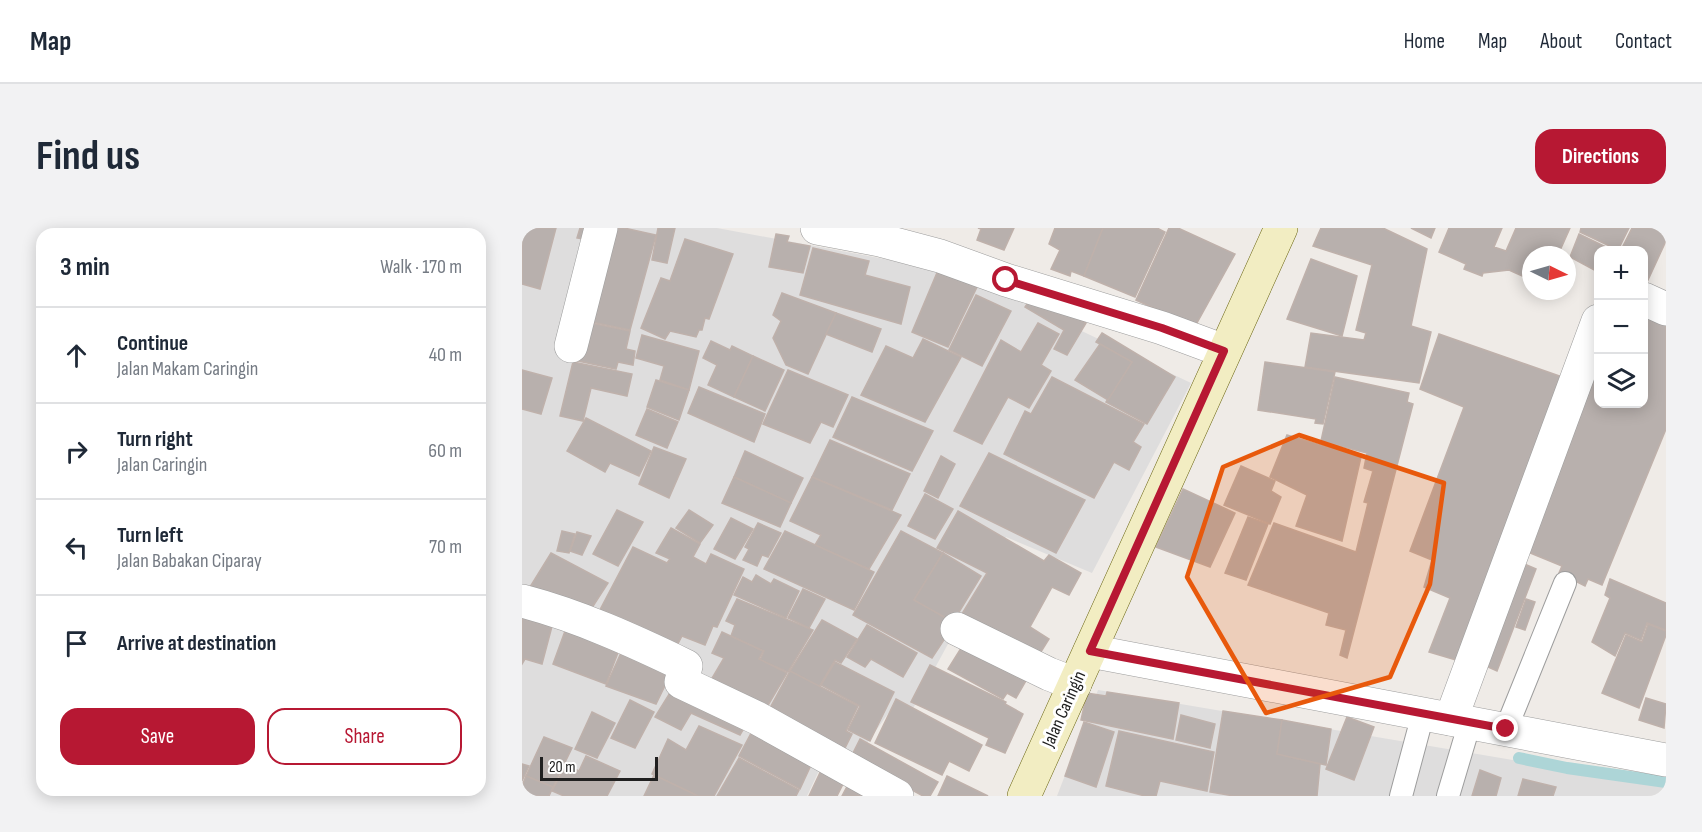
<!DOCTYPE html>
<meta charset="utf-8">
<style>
body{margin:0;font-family:"Sofia Sans Condensed",sans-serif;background:#f2f2f3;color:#1f2937}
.controls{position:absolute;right:18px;top:18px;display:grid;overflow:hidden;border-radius:12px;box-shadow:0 3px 15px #0003}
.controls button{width:54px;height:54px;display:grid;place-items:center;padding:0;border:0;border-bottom:2px solid #e0e1e3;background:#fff;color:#1f2937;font:30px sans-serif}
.compass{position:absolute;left:1000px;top:18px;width:54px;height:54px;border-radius:50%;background:#fff;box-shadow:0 3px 15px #0003;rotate:95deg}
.scale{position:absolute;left:18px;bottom:15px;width:118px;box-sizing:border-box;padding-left:6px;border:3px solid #202020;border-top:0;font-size:16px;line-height:21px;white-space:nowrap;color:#202020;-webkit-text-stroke:4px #fff;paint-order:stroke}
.stop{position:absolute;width:18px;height:18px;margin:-14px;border:4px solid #b71833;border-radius:50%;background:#fff}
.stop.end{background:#b71833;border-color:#fff;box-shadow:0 2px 6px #0008}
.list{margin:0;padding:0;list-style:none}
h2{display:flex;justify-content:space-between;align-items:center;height:78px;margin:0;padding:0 24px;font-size:26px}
h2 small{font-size:20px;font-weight:400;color:#747a83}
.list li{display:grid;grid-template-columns:39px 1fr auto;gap:18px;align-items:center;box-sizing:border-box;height:96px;padding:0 24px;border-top:2px solid #e0e1e3}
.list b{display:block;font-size:22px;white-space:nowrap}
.list p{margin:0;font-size:20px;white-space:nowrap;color:#747a83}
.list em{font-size:20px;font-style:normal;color:#747a83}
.actions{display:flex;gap:12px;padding:18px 24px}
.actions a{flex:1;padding:14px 0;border:2px solid #b71833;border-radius:18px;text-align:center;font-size:21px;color:#b71833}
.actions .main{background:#b71833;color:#fff}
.icon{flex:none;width:33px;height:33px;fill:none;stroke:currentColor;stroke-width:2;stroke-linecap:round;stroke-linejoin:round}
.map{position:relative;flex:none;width:1144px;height:568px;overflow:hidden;border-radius:18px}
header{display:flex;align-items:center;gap:36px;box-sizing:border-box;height:84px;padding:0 30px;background:#fff;border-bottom:2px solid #e0e1e3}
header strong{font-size:28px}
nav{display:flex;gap:33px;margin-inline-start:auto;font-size:21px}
.intro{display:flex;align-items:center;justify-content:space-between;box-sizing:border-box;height:144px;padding:0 36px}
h1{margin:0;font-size:42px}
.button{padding:15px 27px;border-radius:18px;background:#b71833;color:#fff;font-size:21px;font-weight:700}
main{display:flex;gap:36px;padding:0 36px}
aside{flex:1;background:#fff;border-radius:18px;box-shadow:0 3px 15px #0003}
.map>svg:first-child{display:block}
.residential{fill:#dedddd}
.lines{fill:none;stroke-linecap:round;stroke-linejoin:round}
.stream{stroke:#add5d7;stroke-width:12}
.building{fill:#b8b0ad;stroke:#bfb1ab;stroke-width:1.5}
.service-casing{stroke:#9d9d9d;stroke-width:24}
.minor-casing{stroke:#9d9d9d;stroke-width:34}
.tertiary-casing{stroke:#9d9d9d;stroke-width:34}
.secondary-casing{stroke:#6b6612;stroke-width:34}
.service{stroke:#fff;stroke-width:22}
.minor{stroke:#fff;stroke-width:33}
.tertiary{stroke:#fff;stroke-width:33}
.secondary{stroke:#f2edc2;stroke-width:33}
.route{stroke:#b71833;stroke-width:8}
.marked{fill:#e8590c;fill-opacity:0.2;stroke:#e8590c;stroke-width:4.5;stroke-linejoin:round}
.labels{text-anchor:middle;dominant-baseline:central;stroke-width:6;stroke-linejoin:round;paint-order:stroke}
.street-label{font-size:18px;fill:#202020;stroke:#fff}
</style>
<header>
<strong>Map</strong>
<nav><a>Home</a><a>Map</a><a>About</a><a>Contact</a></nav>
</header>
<div class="intro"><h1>Find us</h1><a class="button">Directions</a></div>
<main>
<aside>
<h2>3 min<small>Walk · 170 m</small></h2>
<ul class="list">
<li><svg class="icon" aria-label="ahead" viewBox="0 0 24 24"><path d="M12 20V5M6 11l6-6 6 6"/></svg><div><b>Continue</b><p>Jalan Makam Caringin</p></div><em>40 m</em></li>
<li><svg class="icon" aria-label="right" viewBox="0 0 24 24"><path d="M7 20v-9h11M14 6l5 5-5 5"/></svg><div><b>Turn right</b><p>Jalan Caringin</p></div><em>60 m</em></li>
<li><svg class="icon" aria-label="left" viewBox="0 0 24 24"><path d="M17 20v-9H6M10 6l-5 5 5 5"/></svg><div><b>Turn left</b><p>Jalan Babakan Ciparay</p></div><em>70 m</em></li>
<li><svg class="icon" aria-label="arrive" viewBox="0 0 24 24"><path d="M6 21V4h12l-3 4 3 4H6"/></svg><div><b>Arrive at destination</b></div></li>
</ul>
<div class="actions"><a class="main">Save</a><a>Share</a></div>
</aside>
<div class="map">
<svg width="1144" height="568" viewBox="0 0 1144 568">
<rect width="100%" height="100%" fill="#efebe7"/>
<g class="residential">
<polygon points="0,0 195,0 438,45 669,155 570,345 484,309 388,486 370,480 326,542 302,532 285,568 0,568"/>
<polygon points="576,462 1144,558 1144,568 535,568"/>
</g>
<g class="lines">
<polyline class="stream" points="997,530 1045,540 1144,554"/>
</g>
<g class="building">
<polygon points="0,0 34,0 18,61 0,56"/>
<polygon points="58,0 75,0 72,13 55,10"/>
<polygon points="84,0 102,0 134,7 108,102 60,92"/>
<polygon points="136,0 153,0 145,35 130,32"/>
<polygon points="456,0 492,0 482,22 455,12 459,1"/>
<polygon points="533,0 581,0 562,48 549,43 548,48 529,41 538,22 527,16"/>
<polygon points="581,0 635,0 643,4 613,69 562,48"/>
<polygon points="647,0 656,0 713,26 670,104 643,85 614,72"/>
<polygon points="799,0 861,0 905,21 889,98 909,104 897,155 783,139 789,105 842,112 844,105 834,102 850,37 791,18"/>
<polygon points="889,0 913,0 909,10"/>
<polygon points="927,0 980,0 972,19 984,23 994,0 1048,0 1036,27 1009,27 1009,52 987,42 961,45 960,48 942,41 944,36 917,24"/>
<polygon points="1059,0 1107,0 1096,22 1058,4"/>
<polygon points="1110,0 1144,0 1144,13 1126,52 1122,50 1122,22 1099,22"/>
<polygon points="254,6 267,8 265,14 288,18 281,45 247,39"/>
<polygon points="1057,6 1090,22 1076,22 1076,44 1048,29"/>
<polygon points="163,11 211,26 187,91 183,90 180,102 177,102 174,109 148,103 143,111 119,100 139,50 148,53"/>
<polygon points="291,20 347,33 343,47 388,59 379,96 278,67"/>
<polygon points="789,31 835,48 820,108 765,91"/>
<polygon points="417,40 457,55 426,119 390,104"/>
<polygon points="513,64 564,95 545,127 532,121 542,102 503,79"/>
<polygon points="260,65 314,85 286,146 264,137 251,110 259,93 251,87"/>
<polygon points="454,67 489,83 460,138 427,122"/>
<polygon points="1122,79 1144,90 1144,201 1080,357 1066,351 1063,358 1037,345 1040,338 1001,322 1076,119 1076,176 1122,176"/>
<polygon points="314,85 359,101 350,124 304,106"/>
<polygon points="59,93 108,103 104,121 113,123 111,137 96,134 94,141 51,132"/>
<polygon points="516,95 537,106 519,137 529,143 507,180 486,169 460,216 432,203 479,112 499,124"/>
<polygon points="580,105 653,149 625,196 584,174 610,134 574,114"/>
<polygon points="917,106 1046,151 941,434 907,424 928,370 902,359 910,332 888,323 942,179 898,161"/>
<polygon points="120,107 177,123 167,162 138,152 142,138 114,130"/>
<polygon points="401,111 439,129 403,194 339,167 364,118 391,130"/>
<polygon points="189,113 208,122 210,118 231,128 212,169 186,157 195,137 181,130"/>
<polygon points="578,116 610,134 586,172 553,152"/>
<polygon points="231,128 262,142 243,183 212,169"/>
<polygon points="51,134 110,146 105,168 69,160 61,193 38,188"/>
<polygon points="743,134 813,144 801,196 793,195 794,191 736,182"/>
<polygon points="0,142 30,150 19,186 0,181"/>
<polygon points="266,142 326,167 311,199 299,194 288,215 241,196"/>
<polygon points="530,149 622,196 611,214 619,219 607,242 592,234 572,270 482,226 503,183 509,186"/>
<polygon points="813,149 887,165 885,174 891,176 825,430 818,427 824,402 804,397 807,385 726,357 752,295 834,324 846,275 842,274 851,243 842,240 845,225 799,213"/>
<polygon points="134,152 167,162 157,192 125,179"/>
<polygon points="177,159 243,186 232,214 166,185"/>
<polygon points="330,169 411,203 390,243 311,209"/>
<polygon points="125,181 156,194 145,220 114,207"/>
<polygon points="64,190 129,223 117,248 88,235 83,244 45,223"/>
<polygon points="765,207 839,229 820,313 774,298 785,267 748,249"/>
<polygon points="308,212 388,246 370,282 290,249"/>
<polygon points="132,219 164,231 147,270 117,256"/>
<polygon points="223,223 281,250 269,275 212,249"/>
<polygon points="467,225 563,272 534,325 438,278"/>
<polygon points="419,228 433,236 416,270 402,263"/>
<polygon points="719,238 753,253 749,263 759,269 748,296 702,277"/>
<polygon points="212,249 269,275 258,299 200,275"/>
<polygon points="290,249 379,287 347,341 293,317 299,307 268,293"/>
<polygon points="661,261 713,285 688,339 634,319"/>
<polygon points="403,266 431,281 413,311 386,298"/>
<polygon points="95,282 121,294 96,338 71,326"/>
<polygon points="167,282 191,297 178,315 154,300"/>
<polygon points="436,283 522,333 527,327 559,345 547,367 530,359 508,399 527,411 512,435 435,394 465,345 415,320"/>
<polygon points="726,289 746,296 724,352 703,345"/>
<polygon points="209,290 231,301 213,331 192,321"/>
<polygon points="236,295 259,305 246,329 240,327 235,338 221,332 227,321 223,319"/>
<polygon points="149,300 178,316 171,329 184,336 189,326 222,341 195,399 191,398 183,417 160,408 151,425 72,393 111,319 145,335 148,331 134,325"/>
<polygon points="40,303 53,306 47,325 35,323"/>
<polygon points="263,303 352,344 332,382 242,341"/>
<polygon points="379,303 421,325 392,372 433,395 410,430 331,387"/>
<polygon points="55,304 69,308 60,327 48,323"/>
<polygon points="29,325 86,355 64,389 8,359"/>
<polygon points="421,325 459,348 431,394 392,372"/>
<polygon points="993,332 1014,341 975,443 953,433"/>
<polygon points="234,347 249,356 252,351 277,363 264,390 212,367 221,349 230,354"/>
<polygon points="1088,351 1144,375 1144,402 1125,395 1119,412 1103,405 1093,428 1070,414 1088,370 1083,367"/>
<polygon points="281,361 303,371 287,400 266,390"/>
<polygon points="215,371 291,402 266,444 238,432 242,423 209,408 213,397 204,393"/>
<polygon points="1004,371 1013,374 1003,402 994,399"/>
<polygon points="0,377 33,387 20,436 3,431 0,436"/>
<polygon points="300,392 335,411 319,435 313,432 297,459 268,443"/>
<polygon points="1126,396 1144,403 1144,407 1117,480 1080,465 1104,407 1120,414"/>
<polygon points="345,397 395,425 381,449 349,431 343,439 325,429"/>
<polygon points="43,403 100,414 84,456 31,436"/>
<polygon points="200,404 241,423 237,431 265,445 245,479 189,452 202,430 190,425"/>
<polygon points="446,409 509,444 494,470 485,465 481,471 426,441"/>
<polygon points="103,416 154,435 134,476 84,458"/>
<polygon points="313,434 372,464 348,513 326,502 338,478 299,457"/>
<polygon points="408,437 484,474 483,476 501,486 483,525 464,517 467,510 389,474"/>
<polygon points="268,443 336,478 324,503 330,506 319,528 242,491"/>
<polygon points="151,460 229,488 218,507 169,485 159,502 133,489"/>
<polygon points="585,464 657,475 651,511 559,492 565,465 584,468"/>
<polygon points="1124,470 1144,476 1142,500 1117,492"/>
<polygon points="374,471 460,517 447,543 427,533 420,547 353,515"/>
<polygon points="108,472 132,484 113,520 89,510"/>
<polygon points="701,483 760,492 755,526 798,536 795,568 712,568 688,564"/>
<polygon points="70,484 93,495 75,530 53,521"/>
<polygon points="659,487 693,496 688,520 654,512"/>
<polygon points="825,489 852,499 832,552 804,541"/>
<polygon points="236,492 295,524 278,561 217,528"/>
<polygon points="760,492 809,501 804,537 755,526"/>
<polygon points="562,494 592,504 574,559 543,548"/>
<polygon points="177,498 220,517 192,568 176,568 130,546 146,511 164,522"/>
<polygon points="597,503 692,524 685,563 638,553 634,568 623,568 584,558"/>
<polygon points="22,509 50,520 31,559 4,548"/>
<polygon points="338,511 416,554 408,568 401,568 329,529"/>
<polygon points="64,528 98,543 85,568 42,568 30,563 44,537 57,543"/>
<polygon points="217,530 277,562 274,568 195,568"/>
<polygon points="0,536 7,538 0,553"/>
<polygon points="302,536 325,548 315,568 287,568"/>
<polygon points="958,542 979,550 974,568 950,568"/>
<polygon points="132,547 176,568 122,568"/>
<polygon points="4,548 31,559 27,568 0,568 0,558"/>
<polygon points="425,548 466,568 416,568"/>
<polygon points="330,549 345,568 320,568"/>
<polygon points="1001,551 1034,559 1031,568 996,568"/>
</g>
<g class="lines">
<defs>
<g id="service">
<polyline points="984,501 1043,355"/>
<polyline points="879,568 901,486"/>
<polyline points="926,568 948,494"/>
</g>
<g id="minor">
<polyline points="295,0 358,12 418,28 484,52 640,100 702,123"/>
<polyline points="1122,71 1144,81"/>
<polyline points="49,118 79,0"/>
<path d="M 0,373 C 57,388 110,412 164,438 L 159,454 L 235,490 L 375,568"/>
<polyline points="435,401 527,446 553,456"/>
<polyline points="929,491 1076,93"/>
</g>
<polyline id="tertiary" points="568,423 1144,532"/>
<polyline id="secondary" points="502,568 759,0"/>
</defs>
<use href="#service" class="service-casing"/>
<use href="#minor" class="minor-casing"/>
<use href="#tertiary" class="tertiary-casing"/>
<use href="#secondary" class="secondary-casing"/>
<use href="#service" class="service"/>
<use href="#minor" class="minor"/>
<use href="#tertiary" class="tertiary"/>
<use href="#secondary" class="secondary"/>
</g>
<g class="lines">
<polyline class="route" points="484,52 640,100 702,123 568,423 984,501"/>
</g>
<path class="marked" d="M 777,207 L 922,255 L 908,356 L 868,449 L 744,485 L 665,349 L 701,239 Z"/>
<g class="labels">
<g class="street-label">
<text transform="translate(542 481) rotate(-66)">Jalan Caringin</text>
</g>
</g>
</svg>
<div class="controls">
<button>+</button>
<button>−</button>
<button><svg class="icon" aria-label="layers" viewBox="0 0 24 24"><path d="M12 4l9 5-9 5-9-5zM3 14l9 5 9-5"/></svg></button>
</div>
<svg class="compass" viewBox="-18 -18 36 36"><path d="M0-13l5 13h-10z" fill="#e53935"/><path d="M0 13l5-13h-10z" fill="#747a83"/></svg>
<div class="scale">20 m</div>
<div class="stop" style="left:484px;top:52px"></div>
<div class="stop end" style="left:984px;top:501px"></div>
</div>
</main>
